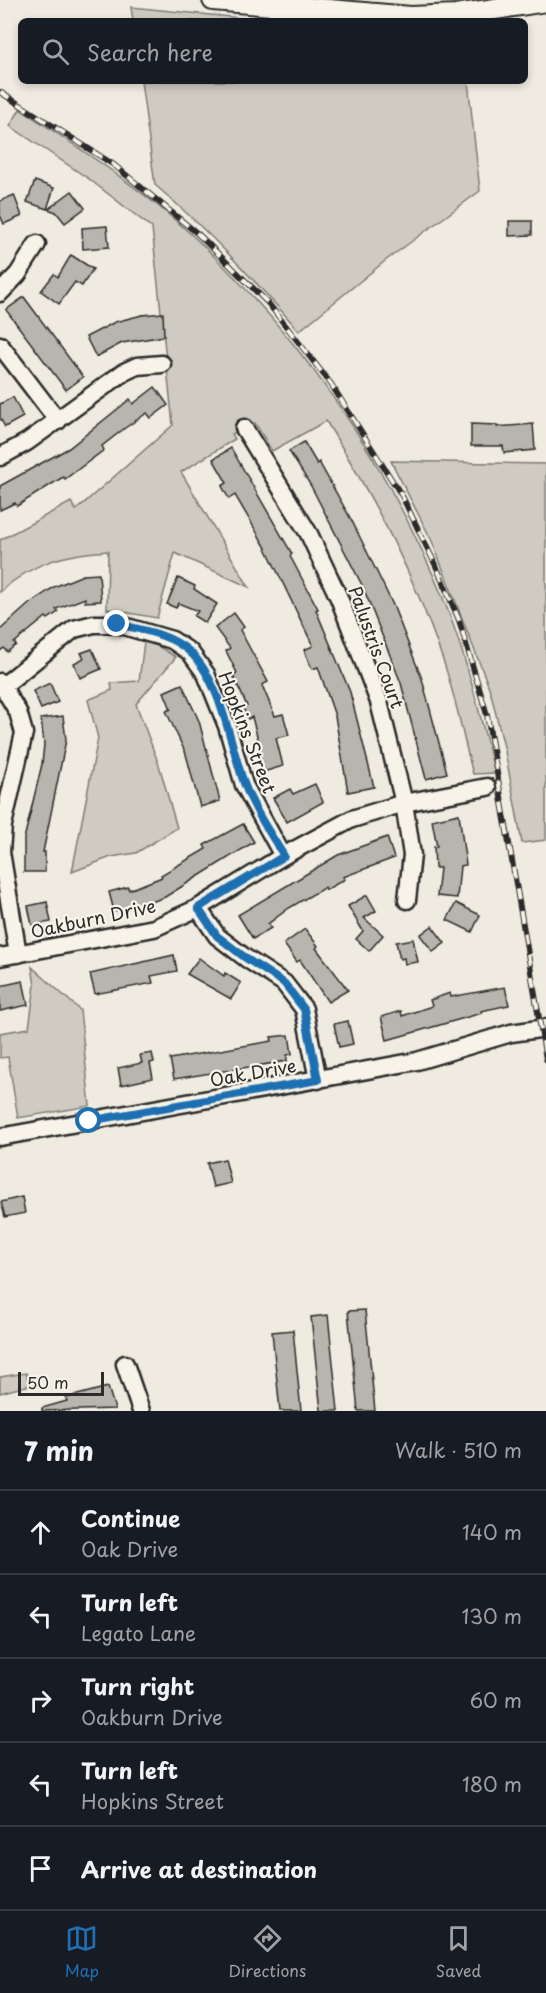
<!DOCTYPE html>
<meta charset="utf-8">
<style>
body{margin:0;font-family:"Playpen Sans",sans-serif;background:#242831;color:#f1f3f6}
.scale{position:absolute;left:18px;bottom:15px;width:86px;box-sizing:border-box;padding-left:6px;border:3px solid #2b2b2b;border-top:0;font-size:16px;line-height:21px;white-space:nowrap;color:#2b2b2b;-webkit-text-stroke:4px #f7f3e8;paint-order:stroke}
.stop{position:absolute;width:18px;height:18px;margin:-14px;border:4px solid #1f6fb2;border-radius:50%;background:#fff}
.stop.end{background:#1f6fb2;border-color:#fff;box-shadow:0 2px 6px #0008}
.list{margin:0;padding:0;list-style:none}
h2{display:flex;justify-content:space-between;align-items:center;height:78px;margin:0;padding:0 24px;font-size:26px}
h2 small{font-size:20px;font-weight:400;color:#9ea1a6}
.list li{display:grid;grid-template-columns:39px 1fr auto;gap:18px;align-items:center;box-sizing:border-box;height:84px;padding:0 24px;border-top:2px solid #363941}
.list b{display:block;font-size:22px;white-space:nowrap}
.list p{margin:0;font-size:20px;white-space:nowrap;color:#9ea1a6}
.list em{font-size:20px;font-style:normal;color:#9ea1a6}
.icon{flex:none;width:33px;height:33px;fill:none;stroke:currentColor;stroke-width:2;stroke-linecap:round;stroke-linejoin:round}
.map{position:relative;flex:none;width:546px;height:1411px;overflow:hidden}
.search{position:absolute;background:#171b24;box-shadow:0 3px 9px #0003;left:18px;right:18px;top:18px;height:66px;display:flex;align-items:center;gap:15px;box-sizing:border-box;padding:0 21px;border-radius:9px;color:#9ea1a6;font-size:22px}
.sheet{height:498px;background:#171b24}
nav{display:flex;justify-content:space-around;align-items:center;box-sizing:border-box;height:84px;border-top:2px solid #363941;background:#171b24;font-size:16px;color:#9ea1a6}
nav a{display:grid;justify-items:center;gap:3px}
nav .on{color:#1f6fb2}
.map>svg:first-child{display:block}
.green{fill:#cfcbc2;stroke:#7d7b76;stroke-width:1.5}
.building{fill:#b8b5ae;stroke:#2b2b2b;stroke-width:1.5}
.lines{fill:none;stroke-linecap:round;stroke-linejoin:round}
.minor-casing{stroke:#2b2b2b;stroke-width:21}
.major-casing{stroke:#2b2b2b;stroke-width:24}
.minor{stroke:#f7f3e8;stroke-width:16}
.major{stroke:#f7f3e8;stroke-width:20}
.rail-casing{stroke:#2b2b2b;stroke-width:6}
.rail{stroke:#f7f3e8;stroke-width:4;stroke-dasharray:11;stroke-linecap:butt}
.route{stroke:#1f6fb2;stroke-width:8}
.labels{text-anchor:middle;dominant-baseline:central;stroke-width:4.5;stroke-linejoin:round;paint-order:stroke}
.street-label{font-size:18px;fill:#2b2b2b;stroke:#f7f3e8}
</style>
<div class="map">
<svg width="546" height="1411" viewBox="0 0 546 1411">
<rect width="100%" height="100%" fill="#efebe0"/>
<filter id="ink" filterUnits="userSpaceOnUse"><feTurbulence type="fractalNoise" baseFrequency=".0167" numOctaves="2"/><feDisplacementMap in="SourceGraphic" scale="12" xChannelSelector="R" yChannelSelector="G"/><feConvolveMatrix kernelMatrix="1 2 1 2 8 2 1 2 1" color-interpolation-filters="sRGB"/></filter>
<g filter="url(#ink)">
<g class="green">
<polygon points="131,7 271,21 133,21"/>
<path d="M 141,81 L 468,81 L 480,191 L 385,261 L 299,331 C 254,279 208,230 155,185 Z"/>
<path d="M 20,109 C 79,148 140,187 192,235 C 302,338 388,463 445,603 C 467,658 480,716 495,773 L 473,774 C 463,737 456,699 444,663 C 415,576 374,499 326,421 L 272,451 L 255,423 L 232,434 L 235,439 L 181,472 L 249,587 L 175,553 L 157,618 L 107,609 L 108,551 C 64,554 33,562 0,592 L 0,540 L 71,502 L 76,510 L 173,425 L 152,228 L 89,179 L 10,126 Z"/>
<polygon points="391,461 546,464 546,840 522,843 505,751 490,690 432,541"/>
<polygon points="144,642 156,645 176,657 136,704 159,765 177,828 136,853 111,857 72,872 98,738 88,700 112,690 111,683 139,681"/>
<polygon points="32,967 80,1010 90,1106 18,1118 8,1057 0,1058 0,1033 29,1028 35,985"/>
<polygon points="26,1373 30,1385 0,1393 0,1377"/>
</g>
<g class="building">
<polygon points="35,181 54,188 47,209 27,202"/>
<polygon points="72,191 85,208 65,223 56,212 48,209"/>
<polygon points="14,195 22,216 4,224 0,215 0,201"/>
<polygon points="509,221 532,221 532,235 509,236"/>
<polygon points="107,226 109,247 83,249 82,228"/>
<polygon points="71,255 93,269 82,286 75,282 59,304 41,291 54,274 58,277"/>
<polygon points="24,297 83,377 66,390 6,310"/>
<polygon points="163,313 164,336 122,343 96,357 86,337 115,322 142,315"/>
<polygon points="155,387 168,405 151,418 147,413 125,428 102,446 104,450 65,479 63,477 17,506 15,503 0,510 0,486 69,448 130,399 133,404"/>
<polygon points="13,397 23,417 5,427 0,418 0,404"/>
<polygon points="471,424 497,425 497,427 533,424 535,450 504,453 503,446 471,446"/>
<polygon points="304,442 317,464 319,462 353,523 393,605 422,679 447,773 426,779 401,683 363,587 311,486 289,451"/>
<polygon points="231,448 292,554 290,556 318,609 316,610 350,692 374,787 348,792 335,716 318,667 312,669 304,650 313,646 266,548 235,495 229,499 222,486 227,483 213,459"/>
<polygon points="99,574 101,601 85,602 85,598 56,609 58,612 48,619 46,617 14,643 16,645 7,652 4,648 0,651 0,630 29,604 54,587 83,575"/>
<polygon points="178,578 195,586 194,589 217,604 205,623 194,616 198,611 178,603 176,608 167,604"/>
<polygon points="234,613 244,627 240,630 268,682 262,685 275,716 283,714 289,735 276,738 283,766 263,772 257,752 261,751 252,717 248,719 243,708 247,706 233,675 237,673 226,651 230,648 215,628"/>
<polygon points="92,649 101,669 80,678 74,663 84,658 81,653"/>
<polygon points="50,683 58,702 41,709 33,691"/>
<polygon points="182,684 199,721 220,801 200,807 186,754 166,711 171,709 164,692"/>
<polygon points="63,716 66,740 43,852 45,852 45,872 24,872 24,839 42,764 44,744 41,719"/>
<polygon points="315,784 323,802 287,822 273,798 290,789 293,794"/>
<polygon points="459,814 466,865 460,866 457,898 437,896 440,868 435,868 434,847 437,847 432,820"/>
<polygon points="243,824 254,842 165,897 143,905 114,911 109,892 128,887 129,890 162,877 161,875 206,849 204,845"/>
<polygon points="387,837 394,858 343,877 345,879 326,890 325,887 289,908 268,924 271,928 253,939 238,915 338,855"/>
<polygon points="367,895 376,911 364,918 383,935 369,951 356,939 363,931 348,906"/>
<polygon points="47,902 51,922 32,925 28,906"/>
<polygon points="456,903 480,915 472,932 447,920"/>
<polygon points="432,926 445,943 433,952 420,935"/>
<polygon points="305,929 318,946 316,948 348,990 328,1002 300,960 297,962 284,944"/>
<polygon points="413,939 418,962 405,964 404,958 400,959 396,942"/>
<polygon points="174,955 177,971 151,976 153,983 95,994 90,974"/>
<polygon points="199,958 224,976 225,973 241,983 231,999 187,974"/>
<polygon points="23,981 28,1005 0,1011 0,986"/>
<polygon points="505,987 509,1005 481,1011 482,1013 387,1040 381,1017 401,1011 402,1016 432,1006 430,1000 450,993 451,997"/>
<polygon points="348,1021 353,1044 339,1047 334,1024"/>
<polygon points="289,1035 292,1054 287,1055 287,1061 174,1079 170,1059 272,1041 271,1037"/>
<polygon points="152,1053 154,1062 150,1063 153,1078 121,1085 118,1068 142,1063 140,1055"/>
<polygon points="225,1159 231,1183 213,1187 207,1163"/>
<polygon points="22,1197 25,1213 5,1217 1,1202"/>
<polygon points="365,1310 375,1411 358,1411 348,1311"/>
<polygon points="328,1315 338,1411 321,1411 311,1317"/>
<polygon points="293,1330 301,1411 280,1411 272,1332"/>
<polygon points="108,1387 115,1409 42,1411 42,1408 67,1401 66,1398"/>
</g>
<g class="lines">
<defs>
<g id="minor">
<polyline points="0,293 18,274 37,244"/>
<polyline points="0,345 58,421"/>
<polyline points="244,428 309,534 339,598 379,702 404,803 412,855 407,900"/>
<polyline points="0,457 27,442 124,372 137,366 162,364"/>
<polyline points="0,682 18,712 24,733 3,825 1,852 18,954"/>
<polyline points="3,686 74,629 94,624 117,624 172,640 190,652 206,674 227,726 244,785 283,856"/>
<polyline points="198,908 217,936 247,959 284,983 304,1009 318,1080"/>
<polyline points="0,957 154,928 198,908 283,856 352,819 404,803 487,787"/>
<polyline points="0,1137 417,1061 511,1033 546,1028"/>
<polyline points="125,1364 141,1411"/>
</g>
<polyline id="major" points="213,0 411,17 456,15 546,1"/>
</defs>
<use href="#minor" class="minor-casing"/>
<use href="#major" class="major-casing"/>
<use href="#minor" class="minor"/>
<use href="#major" class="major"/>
<defs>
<polyline id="rail" points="0,92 114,165 198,234 268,303 331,384 402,496 437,568 459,620 487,715 546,1059"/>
</defs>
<use href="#rail" class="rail-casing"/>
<use href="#rail" class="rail"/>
</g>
</g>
<g class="lines" filter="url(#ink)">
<path class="route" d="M 89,1121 L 318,1080 L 304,1009 L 284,983 L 247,959 L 217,936 L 198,908 L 284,856 C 270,833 253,808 244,783 C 230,744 221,681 190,652 C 171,634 142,630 117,624"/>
</g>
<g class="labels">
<g class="street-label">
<text transform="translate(377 647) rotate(70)">Palustris Court</text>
<text transform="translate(248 732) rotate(69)">Hopkins Street</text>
<text transform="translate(93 918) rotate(-12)">Oakburn Drive</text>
<text transform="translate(253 1072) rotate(-10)">Oak Drive</text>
</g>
</g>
</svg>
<div class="scale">50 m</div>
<div class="stop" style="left:89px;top:1121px"></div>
<div class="stop end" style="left:117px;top:624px"></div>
<div class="search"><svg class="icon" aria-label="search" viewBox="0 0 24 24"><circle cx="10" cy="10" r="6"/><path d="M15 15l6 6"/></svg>Search here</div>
</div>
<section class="sheet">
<h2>7 min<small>Walk · 510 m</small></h2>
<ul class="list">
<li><svg class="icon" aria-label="ahead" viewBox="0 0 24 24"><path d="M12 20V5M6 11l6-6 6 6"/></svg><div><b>Continue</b><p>Oak Drive</p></div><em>140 m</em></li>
<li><svg class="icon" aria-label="left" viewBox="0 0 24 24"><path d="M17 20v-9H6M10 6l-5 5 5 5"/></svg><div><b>Turn left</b><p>Legato Lane</p></div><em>130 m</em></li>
<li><svg class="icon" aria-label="right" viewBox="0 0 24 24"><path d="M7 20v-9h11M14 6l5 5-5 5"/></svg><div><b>Turn right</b><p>Oakburn Drive</p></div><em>60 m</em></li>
<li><svg class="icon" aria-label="left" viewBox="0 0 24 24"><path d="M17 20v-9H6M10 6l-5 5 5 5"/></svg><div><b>Turn left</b><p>Hopkins Street</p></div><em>180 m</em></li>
<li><svg class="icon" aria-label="arrive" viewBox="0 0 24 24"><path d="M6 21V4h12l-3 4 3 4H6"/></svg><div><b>Arrive at destination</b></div></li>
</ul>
</section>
<nav>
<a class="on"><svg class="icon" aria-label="map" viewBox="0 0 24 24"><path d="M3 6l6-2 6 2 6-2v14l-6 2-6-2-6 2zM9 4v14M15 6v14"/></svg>Map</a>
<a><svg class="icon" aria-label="directions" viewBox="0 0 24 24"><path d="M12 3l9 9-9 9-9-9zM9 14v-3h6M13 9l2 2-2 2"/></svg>Directions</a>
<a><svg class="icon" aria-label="saved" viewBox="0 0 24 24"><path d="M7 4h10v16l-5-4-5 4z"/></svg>Saved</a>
</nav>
